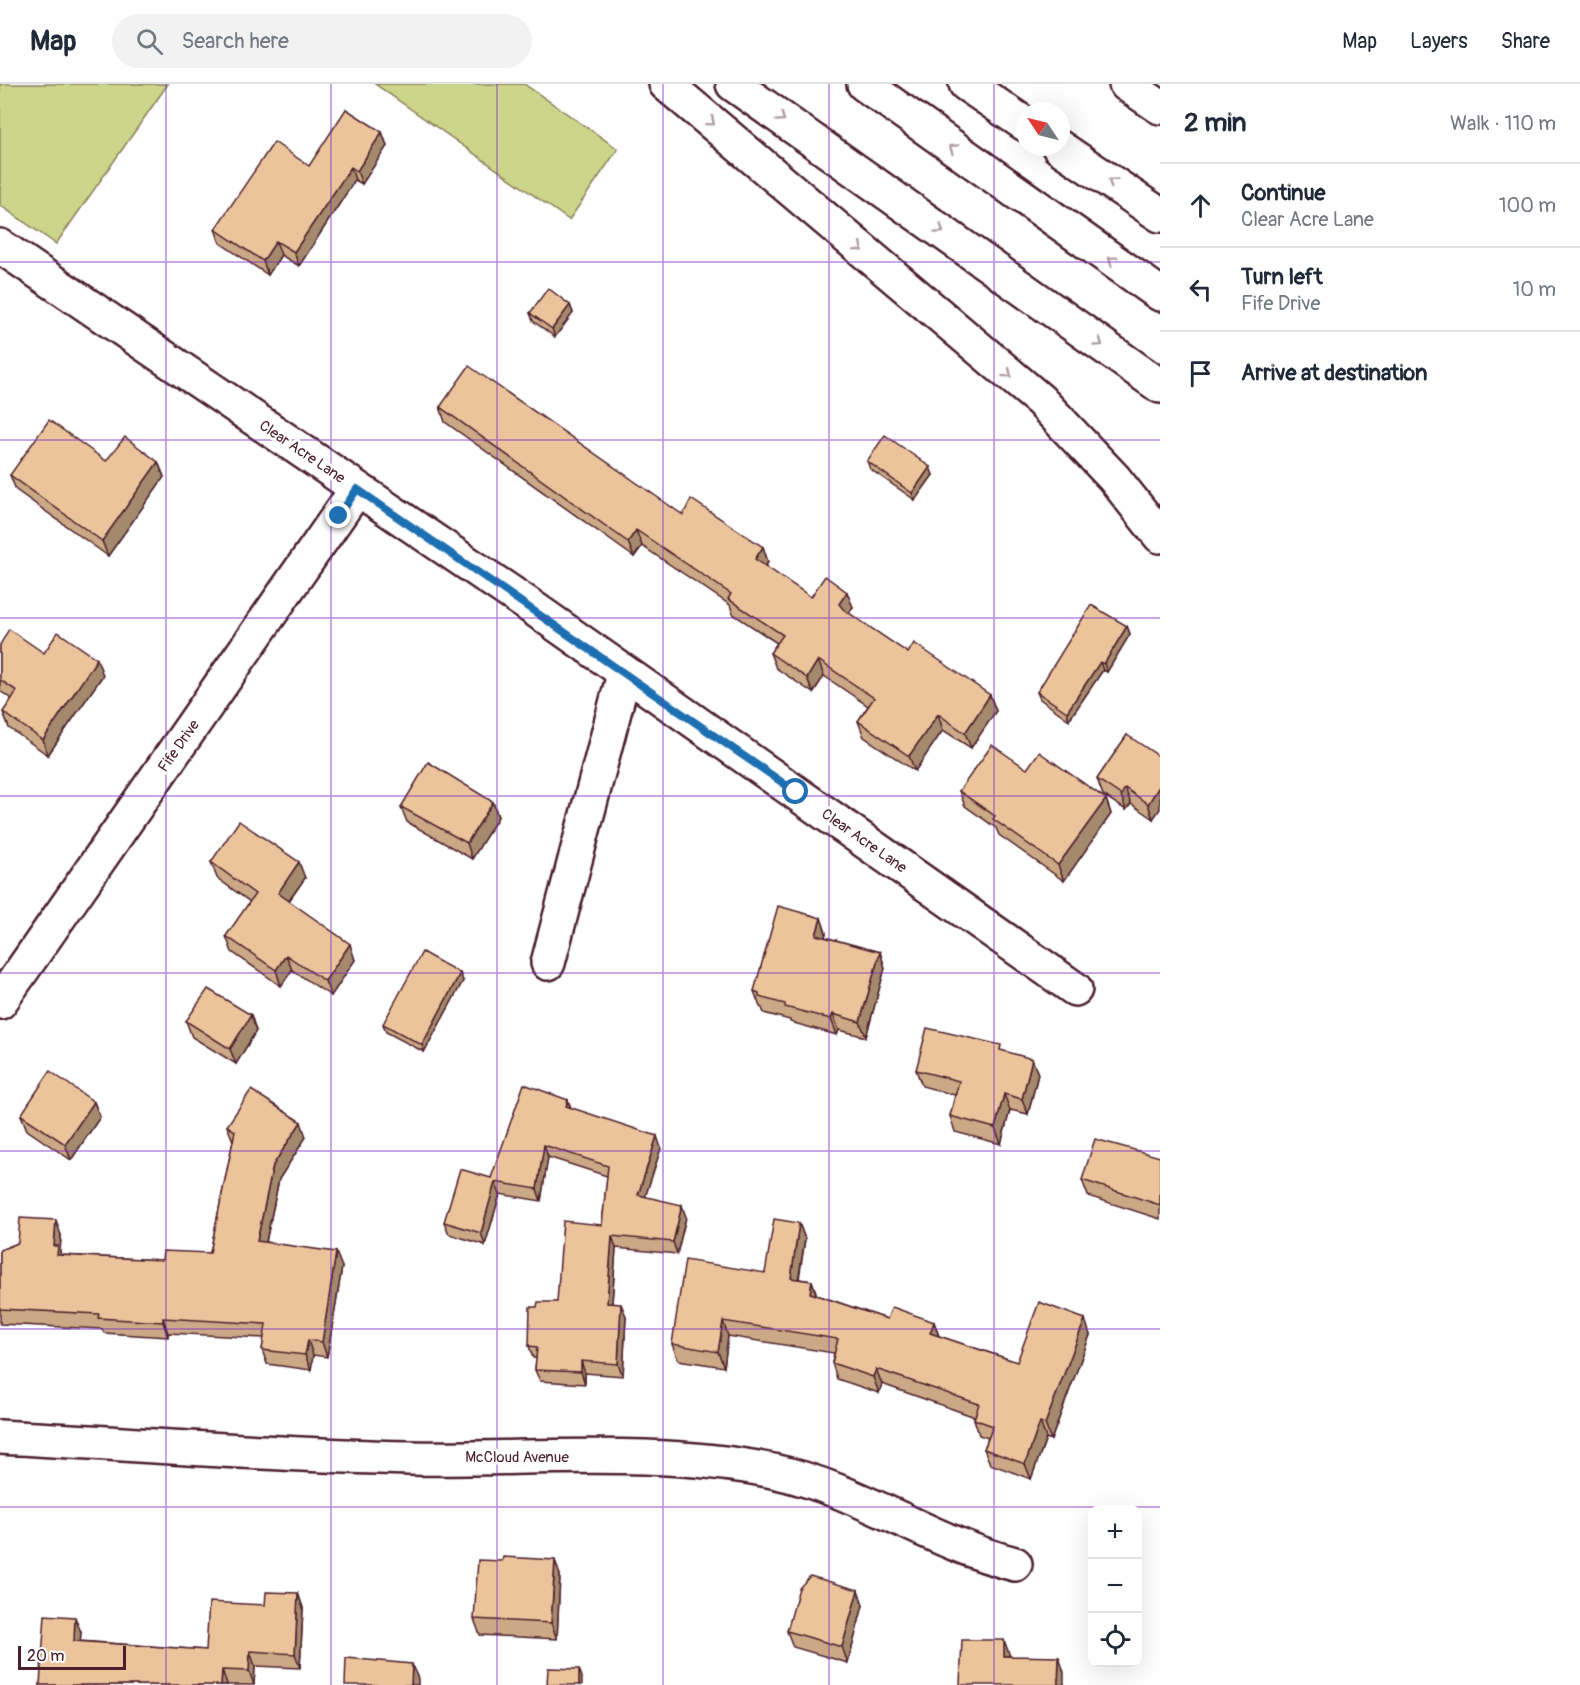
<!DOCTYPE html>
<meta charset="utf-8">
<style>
body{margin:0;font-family:Pangolin,sans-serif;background:#f2f2f3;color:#1f2937}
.controls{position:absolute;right:18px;bottom:18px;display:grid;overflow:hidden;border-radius:12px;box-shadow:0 6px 24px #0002}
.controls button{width:54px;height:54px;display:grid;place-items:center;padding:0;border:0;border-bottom:2px solid #e0e1e3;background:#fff;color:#1f2937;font:30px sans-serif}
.compass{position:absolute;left:1016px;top:18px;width:54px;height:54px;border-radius:50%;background:#fff;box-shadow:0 6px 24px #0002;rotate:305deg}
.scale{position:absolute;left:18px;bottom:15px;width:108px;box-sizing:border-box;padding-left:6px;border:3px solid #4a1f2b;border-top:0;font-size:16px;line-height:21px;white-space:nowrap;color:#4a1f2b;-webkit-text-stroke:4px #fff;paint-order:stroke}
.stop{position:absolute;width:18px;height:18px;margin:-14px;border:4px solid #1f6fb2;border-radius:50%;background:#fff}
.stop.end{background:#1f6fb2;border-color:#fff;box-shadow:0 2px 6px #0008}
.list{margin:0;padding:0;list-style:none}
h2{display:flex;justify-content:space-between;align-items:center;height:78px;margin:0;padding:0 24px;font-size:26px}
h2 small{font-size:20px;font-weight:400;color:#747a83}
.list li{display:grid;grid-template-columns:39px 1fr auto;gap:18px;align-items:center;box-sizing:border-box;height:84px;padding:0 24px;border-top:2px solid #e0e1e3}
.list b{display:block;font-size:22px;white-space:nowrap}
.list p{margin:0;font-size:20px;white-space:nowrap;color:#747a83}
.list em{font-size:20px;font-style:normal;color:#747a83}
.icon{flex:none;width:33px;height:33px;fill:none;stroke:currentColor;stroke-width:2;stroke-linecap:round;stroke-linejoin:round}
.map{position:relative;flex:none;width:1160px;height:1601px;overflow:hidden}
header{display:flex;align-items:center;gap:36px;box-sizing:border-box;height:84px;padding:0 30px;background:#fff;border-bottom:2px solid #e0e1e3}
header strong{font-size:28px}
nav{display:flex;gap:33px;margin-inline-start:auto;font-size:21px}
.search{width:420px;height:54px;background:#f2f2f3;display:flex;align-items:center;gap:15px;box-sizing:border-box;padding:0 21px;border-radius:33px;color:#747a83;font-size:22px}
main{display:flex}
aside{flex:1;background:#fff}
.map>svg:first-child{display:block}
.green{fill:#cbd68a;stroke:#8a7a5a;stroke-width:1.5}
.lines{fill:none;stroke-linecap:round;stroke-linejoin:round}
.minor-casing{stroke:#4a1f2b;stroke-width:38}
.highway-casing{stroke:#4a1f2b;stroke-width:38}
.minor{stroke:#fff;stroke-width:33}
.highway{stroke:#fff;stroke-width:33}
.wall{fill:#cba986;stroke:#4a1f2b;stroke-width:1.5}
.shaded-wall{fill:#a5896d;stroke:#4a1f2b;stroke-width:1.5}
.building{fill:#ecc49c;stroke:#4a1f2b;stroke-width:1.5}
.oneway{stroke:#ae9aa0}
.route{stroke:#1f6fb2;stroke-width:8}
.grid{fill:none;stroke:#7b2cbf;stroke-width:1.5;stroke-opacity:0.55}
.labels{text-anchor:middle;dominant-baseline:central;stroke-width:6;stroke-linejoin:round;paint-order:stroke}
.street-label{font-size:15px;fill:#4a1f2b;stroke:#fff}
</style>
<header>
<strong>Map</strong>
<div class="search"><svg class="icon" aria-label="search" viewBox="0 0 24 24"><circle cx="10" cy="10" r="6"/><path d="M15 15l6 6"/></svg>Search here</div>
<nav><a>Map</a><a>Layers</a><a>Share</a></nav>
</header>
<main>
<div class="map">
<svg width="1160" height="1601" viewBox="0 0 1160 1601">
<rect width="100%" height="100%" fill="#fff"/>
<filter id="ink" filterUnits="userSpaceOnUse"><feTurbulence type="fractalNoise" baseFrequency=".0167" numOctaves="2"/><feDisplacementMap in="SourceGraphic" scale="12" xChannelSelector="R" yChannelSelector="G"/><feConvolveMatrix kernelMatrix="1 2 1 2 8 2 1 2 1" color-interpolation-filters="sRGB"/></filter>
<g filter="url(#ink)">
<g class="green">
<polygon points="0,0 168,0 56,160 0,121"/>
<polygon points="375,0 524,0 618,65 569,136"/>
</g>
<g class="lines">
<defs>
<g id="minor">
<polyline points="1126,0 1160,23"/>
<polyline points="0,162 526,519 1075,905"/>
<polyline points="548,879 624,590"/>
<polyline points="0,918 357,405"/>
<path d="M 0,1353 C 137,1360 274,1371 410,1374 C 531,1376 654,1363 773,1387 C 859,1405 931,1459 1015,1480"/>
</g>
<g id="highway">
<polyline points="666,0 1040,316 1114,394 1160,452"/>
<polyline points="733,0 1160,302"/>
<polyline points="864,0 1160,210"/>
<polyline points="966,0 1025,40"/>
<polyline points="1059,63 1160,131"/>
</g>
</defs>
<use href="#minor" class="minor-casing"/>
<use href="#highway" class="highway-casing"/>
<use href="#minor" class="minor"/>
<use href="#highway" class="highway"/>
</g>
<g class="wall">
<polygon points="382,48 387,62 362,100 355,96 299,182 281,171 268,191 220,159 215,145 309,82"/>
<polygon points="570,221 573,229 555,253 533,237 530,229"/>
<polygon points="440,323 683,431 763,463 768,478 766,483 811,513 853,523 849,529 908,569 990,611 996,627 971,664 943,646 915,687 864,653 858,637 868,622 824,592 813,609 776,584 770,569 777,559 733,530 730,521 642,462 634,473 445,338"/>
<polygon points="106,377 158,378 164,393 108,472 16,406 10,391"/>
<polygon points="867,377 933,391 915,416 870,385"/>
<polygon points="1127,542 1130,550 1107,588 1103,586 1069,636 1040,615 1037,608"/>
<polygon points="0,561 44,569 103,591 48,671 9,644 3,628 12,615 0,607"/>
<polygon points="1127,651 1153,735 1131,720 1126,726 1103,711 1097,695"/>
<polygon points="1027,685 1106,715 1111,730 1064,797 999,751 996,744 965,722 959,707"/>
<polygon points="493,718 498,733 472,775 407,738 401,723"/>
<polygon points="211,778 305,794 289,817 355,876 331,912 292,886 281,902 232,868 226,852 250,818 217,794"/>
<polygon points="821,834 826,849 825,853 880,868 885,884 866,953 839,946 837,951 790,938 790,936 764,929 762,924 760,923 754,907"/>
<polygon points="463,897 424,968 386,948 383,940"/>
<polygon points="251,931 256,947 236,980 192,953 186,937"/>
<polygon points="1003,967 1032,975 1038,990 1028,1030 1010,1026 1001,1060 955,1048 950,1032 955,1011 922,1002 916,986"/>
<polygon points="568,1016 571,1024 661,1064 645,1113 686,1133 677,1170 616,1164 612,1219 626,1232 623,1292 585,1289 585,1300 540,1297 535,1286 536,1274 533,1274 529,1262 537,1223 557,1218 602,1141 607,1092 548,1073 541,1117 500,1110 485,1161 449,1150 444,1138 491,1094"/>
<polygon points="94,1018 100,1033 71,1076 27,1046 21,1031"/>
<polygon points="227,1042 306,1053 279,1095 266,1158 342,1183 327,1273 313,1271 311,1286 267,1280 262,1266 264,1254 168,1249 168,1253 104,1249 102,1245 0,1240 0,1166 18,1159 61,1151 60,1169 61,1171 162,1176 210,1169 233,1057"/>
<polygon points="1160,1073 1160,1135 1088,1112 1082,1096"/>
<polygon points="799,1139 805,1155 799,1195 812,1197 817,1211 887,1235 934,1238 939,1252 1017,1278 1090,1251 1051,1356 1046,1354 1031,1395 990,1380 984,1365 988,1354 979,1351 974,1335 975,1333 882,1300 879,1309 837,1295 832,1279 834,1269 728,1252 724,1283 678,1276 672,1260 765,1189"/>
<polygon points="560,1491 557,1555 480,1551 474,1535"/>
<polygon points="858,1506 863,1521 848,1579 793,1563 787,1547"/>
<polygon points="298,1509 303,1524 300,1584 255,1582 254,1601 40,1601 81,1548 80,1557 206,1566 265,1521"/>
</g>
<g class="shaded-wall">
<polygon points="382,48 387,62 362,100 357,87"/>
<polygon points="351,83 355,96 299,182 294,168"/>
<polygon points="276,157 281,171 268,191 263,177"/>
<polygon points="570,221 573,229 555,253 552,245"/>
<polygon points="158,378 164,393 108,472 102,457"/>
<polygon points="930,383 933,391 915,416 912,409"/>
<polygon points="636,446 642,462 634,473 628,458"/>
<polygon points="763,463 768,478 760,491 755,475"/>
<polygon points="847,508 853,523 845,535 839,520"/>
<polygon points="1127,542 1130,550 1107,588 1104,580"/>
<polygon points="97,575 103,591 48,671 43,656"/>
<polygon points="818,576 824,592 813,609 807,594"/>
<polygon points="1100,578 1103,586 1069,636 1067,628"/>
<polygon points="990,611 996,627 971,664 965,649"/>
<polygon points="938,630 943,646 915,687 909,672"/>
<polygon points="1160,701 1160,725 1153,735 1148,720"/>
<polygon points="1125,704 1131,720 1126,726 1121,711"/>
<polygon points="1106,715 1111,730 1064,797 1058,781"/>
<polygon points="493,718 498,733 472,775 467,759"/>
<polygon points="299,778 305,794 283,825 278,809"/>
<polygon points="821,834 826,849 821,866 816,851"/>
<polygon points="350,860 355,876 331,912 325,897"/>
<polygon points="880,868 885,884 866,953 860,938"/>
<polygon points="286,871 292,886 281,902 276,886"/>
<polygon points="460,889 463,897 424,968 422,961"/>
<polygon points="833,930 839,946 837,951 831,935"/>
<polygon points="251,931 256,947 236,980 230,965"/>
<polygon points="1032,975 1038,990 1028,1030 1022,1015"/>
<polygon points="1004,1010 1010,1026 1001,1060 995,1044"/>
<polygon points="568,1016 572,1028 566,1022"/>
<polygon points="94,1018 100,1033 71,1076 65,1060"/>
<polygon points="301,1038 306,1053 279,1095 263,1172 257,1157 273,1081"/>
<polygon points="657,1052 661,1064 642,1123 638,1111"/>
<polygon points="544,1061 548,1073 541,1117 537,1105"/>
<polygon points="495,1098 500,1110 485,1161 481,1149"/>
<polygon points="682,1121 686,1133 677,1170 673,1158"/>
<polygon points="56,1136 61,1151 60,1169 63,1177 62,1185 54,1162"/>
<polygon points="799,1139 805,1155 796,1209 791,1194"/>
<polygon points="612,1152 616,1164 611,1231 607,1219"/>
<polygon points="336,1168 342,1183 327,1273 322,1258"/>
<polygon points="812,1197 817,1213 810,1209"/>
<polygon points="621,1220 626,1232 623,1292 618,1280"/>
<polygon points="163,1234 168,1249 168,1253 163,1238"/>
<polygon points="1085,1235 1090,1251 1051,1356 1045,1340"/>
<polygon points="723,1237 728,1252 724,1283 718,1268"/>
<polygon points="934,1238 939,1253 930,1249"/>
<polygon points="308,1256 313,1271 311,1286 305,1271"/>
<polygon points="581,1277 585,1289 585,1300 581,1288"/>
<polygon points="876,1285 882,1300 879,1309 873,1293"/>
<polygon points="1040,1338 1046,1354 1031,1395 1025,1380"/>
<polygon points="555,1476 560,1491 557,1555 551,1539"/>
<polygon points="858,1506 863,1521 848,1579 842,1563"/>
<polygon points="298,1509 303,1524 300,1584 295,1570"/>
<polygon points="75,1533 81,1548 79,1571 74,1557"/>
<polygon points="1004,1556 1010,1572 1004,1572"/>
<polygon points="250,1567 255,1582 254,1601 249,1587"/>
<polygon points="1059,1573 1064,1588 1064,1601 1058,1601"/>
<polygon points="412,1580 418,1595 418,1601 411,1601"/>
<polygon points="579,1585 582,1593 582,1601 579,1601"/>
<polygon points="222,1586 227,1600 227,1601 221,1601"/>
</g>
<g class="building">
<polygon points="346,25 382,48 357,87 351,83 294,168 276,157 263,177 215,145 274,58 309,82"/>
<polygon points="548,204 570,221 552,245 530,229"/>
<polygon points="469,282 683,431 691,415 763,463 755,475 811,513 825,492 847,508 839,520 843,525 908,569 914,559 990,611 965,649 938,630 909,672 858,637 874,614 818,576 807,594 770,569 783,551 728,515 731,510 636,446 628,458 440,323"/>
<polygon points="49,336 106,377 125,353 158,378 102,457 10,391"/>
<polygon points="885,351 930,383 912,409 867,377"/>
<polygon points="1091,521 1127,542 1104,580 1100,578 1067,628 1037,608"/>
<polygon points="9,545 44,569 58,548 97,575 43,656 3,628 17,607 0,596 0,561"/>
<polygon points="1127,651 1160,673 1160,701 1148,720 1125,704 1121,711 1097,695"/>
<polygon points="992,661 1027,685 1039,668 1106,715 1058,781 993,735 995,732 959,707"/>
<polygon points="428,678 493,718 467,759 401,723"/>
<polygon points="239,737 299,778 278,809 350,860 325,897 286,871 276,886 226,852 255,810 211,778"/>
<polygon points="778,822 821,834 816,851 880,868 860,938 833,930 831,935 785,923 785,920 759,913 759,909 754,907"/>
<polygon points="422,868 460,889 422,961 383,940"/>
<polygon points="208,905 251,931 230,965 186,937"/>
<polygon points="927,944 1001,961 1000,966 1032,975 1022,1015 1004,1010 995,1044 950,1032 959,997 916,986"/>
<polygon points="50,987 94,1018 65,1060 21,1031"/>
<polygon points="524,1000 568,1016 566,1022 657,1052 638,1111 682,1121 673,1158 612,1152 607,1219 621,1220 618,1280 581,1277 581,1288 535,1286 537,1263 529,1262 530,1223 537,1223 538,1218 557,1218 563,1137 602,1141 608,1082 544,1061 537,1105 495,1098 481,1149 444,1138 460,1085 491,1094"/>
<polygon points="251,1006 301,1038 273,1081 257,1157 336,1168 322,1258 308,1256 305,1271 262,1266 266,1240 163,1234 163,1238 98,1234 99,1230 0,1225 0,1166 18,1159 20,1134 56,1136 54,1162 58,1162 57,1171 162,1176 163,1167 210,1169 235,1047 227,1042"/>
<polygon points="1095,1055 1160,1073 1160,1121 1082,1096"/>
<polygon points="774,1135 799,1139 791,1194 812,1197 810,1209 887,1235 892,1223 934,1238 930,1249 1017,1278 1039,1218 1085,1235 1045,1340 1040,1338 1025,1380 984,1365 993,1342 974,1335 979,1320 876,1285 873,1293 832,1279 838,1255 723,1237 718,1268 672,1260 685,1176 765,1189"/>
<polygon points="503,1473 555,1476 551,1539 474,1535 478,1476 502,1477"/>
<polygon points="810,1492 858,1506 842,1563 787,1547 799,1504"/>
<polygon points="266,1508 298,1509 295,1570 250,1567 249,1587 222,1586 221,1601 40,1601 45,1531 75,1533 74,1557 206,1566 209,1518 265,1521"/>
<polygon points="962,1556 1004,1556 1004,1572 1059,1573 1058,1601 960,1601"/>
<polygon points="346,1574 412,1580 411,1601 345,1601"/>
<polygon points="548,1584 579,1585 579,1601 547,1601"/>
</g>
<defs><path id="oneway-chevron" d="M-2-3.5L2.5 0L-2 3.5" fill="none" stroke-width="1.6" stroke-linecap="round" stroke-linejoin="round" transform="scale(1.5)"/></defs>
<g class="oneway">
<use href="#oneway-chevron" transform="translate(781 34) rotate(35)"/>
<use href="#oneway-chevron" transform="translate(711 38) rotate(40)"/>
<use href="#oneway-chevron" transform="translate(953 64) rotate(-145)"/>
<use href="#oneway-chevron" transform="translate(1112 98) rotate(-146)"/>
<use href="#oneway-chevron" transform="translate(940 146) rotate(35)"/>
<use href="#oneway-chevron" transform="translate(859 164) rotate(40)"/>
<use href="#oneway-chevron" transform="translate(1112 176) rotate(-145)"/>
<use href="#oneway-chevron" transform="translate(1099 259) rotate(35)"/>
<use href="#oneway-chevron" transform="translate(1008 290) rotate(40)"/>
</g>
</g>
<g class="lines" filter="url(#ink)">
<polyline class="route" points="339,432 357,405 796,708"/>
</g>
<path class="grid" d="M 166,0 L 166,1601M 331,0 L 331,1601M 497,0 L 497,1601M 663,0 L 663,1601M 829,0 L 829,1601M 994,0 L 994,1601M 0,178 L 1160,178M 0,356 L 1160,356M 0,534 L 1160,534M 0,712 L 1160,712M 0,889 L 1160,889M 0,1067 L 1160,1067M 0,1245 L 1160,1245M 0,1423 L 1160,1423"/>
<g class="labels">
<g class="street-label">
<text transform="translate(302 368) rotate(34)">Clear Acre Lane</text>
<text transform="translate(179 662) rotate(-55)">Fife Drive</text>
<text transform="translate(864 757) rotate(35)">Clear Acre Lane</text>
<text x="517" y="1373">McCloud Avenue</text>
</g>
</g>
</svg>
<div class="controls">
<button>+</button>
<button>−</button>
<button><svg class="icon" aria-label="locate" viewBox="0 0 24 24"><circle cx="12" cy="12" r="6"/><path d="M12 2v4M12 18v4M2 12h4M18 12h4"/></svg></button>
</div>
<svg class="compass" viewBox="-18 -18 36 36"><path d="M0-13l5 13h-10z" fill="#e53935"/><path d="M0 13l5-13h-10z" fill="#747a83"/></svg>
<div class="scale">20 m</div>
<div class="stop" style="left:796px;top:708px"></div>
<div class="stop end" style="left:339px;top:432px"></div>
</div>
<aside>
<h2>2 min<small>Walk · 110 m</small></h2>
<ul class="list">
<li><svg class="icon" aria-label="ahead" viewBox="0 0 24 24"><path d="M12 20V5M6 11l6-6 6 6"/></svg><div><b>Continue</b><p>Clear Acre Lane</p></div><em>100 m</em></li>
<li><svg class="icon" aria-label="left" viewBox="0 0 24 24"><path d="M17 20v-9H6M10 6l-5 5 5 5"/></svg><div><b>Turn left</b><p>Fife Drive</p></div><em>10 m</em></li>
<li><svg class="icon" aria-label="arrive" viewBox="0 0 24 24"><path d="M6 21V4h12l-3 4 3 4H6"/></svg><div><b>Arrive at destination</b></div></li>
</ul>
</aside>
</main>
